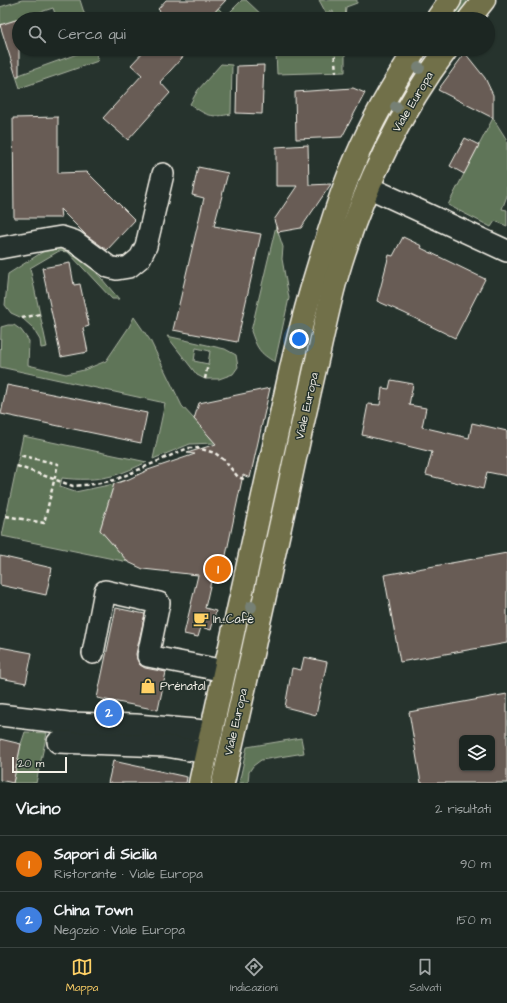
<!DOCTYPE html>
<html lang="it">
<meta charset="utf-8">
<style>
body{margin:0;font-family:"Architects Daughter",sans-serif;background:#252e2a;color:#f1f3f6}
.controls{position:absolute;right:12px;bottom:12px;display:grid;overflow:hidden;border-radius:6px;box-shadow:0 1px 3px #0004}
.controls button{width:36px;height:36px;display:grid;place-items:center;padding:0;border:0;border-bottom:1px solid #3a4340;background:#1c2622;color:#f1f3f6;font:20px sans-serif}
.scale{position:absolute;left:12px;bottom:10px;width:55px;box-sizing:border-box;padding-left:4px;border:2px solid #f4f1e8;border-top:0;font-size:11px;line-height:14px;white-space:nowrap;color:#f4f1e8;-webkit-text-stroke:3px #26332d;paint-order:stroke}
.you{position:absolute;left:299px;top:339px;width:14px;height:14px;margin:-10px;border:3px solid #fff;border-radius:50%;background:#1a73e8;box-shadow:0 0 0 6px #1a73e833}
.badge{display:grid;place-items:center;width:26px;height:26px;border-radius:50%;background:#ffd166;color:#fff;font-size:13px;font-weight:700}
.pin{position:absolute;translate:-50% -50%;border:2px solid #fff;box-shadow:0 1px 4px #0006}
.list{margin:0;padding:0;list-style:none}
h2{display:flex;justify-content:space-between;align-items:center;height:52px;margin:0;padding:0 16px;font-size:17px}
h2 small{font-size:13px;font-weight:400;color:#a0a5a5}
.list li{display:grid;grid-template-columns:26px 1fr auto;gap:12px;align-items:center;box-sizing:border-box;height:56px;padding:0 16px;border-top:1px solid #3a4340}
.list b{display:block;font-size:15px;white-space:nowrap}
.list p{margin:0;font-size:13px;white-space:nowrap;color:#a0a5a5}
.list em{font-size:13px;font-style:normal;color:#a0a5a5}
.icon{flex:none;width:22px;height:22px;fill:none;stroke:currentColor;stroke-width:2;stroke-linecap:round;stroke-linejoin:round}
.map{position:relative;flex:none;width:507px;height:783px;overflow:hidden}
.search{position:absolute;background:#1c2622;box-shadow:0 1px 3px #0004;left:12px;right:12px;top:12px;height:44px;display:flex;align-items:center;gap:10px;box-sizing:border-box;padding:0 14px;border-radius:22px;color:#a0a5a5;font-size:15px}
.sheet{height:164px;background:#1c2622}
nav{display:flex;justify-content:space-around;align-items:center;box-sizing:border-box;height:56px;border-top:1px solid #3a4340;background:#1c2622;font-size:11px;color:#a0a5a5}
nav a{display:grid;justify-items:center;gap:2px}
nav .on{color:#ffd166}
.map>svg:first-child{display:block}
.garden{fill:#5e7458;stroke:#a9b2a0;fill-rule:evenodd}
.building{fill:#675b55;stroke:#f4f1e8;fill-rule:evenodd}
.lines{fill:none;stroke-linecap:round;stroke-linejoin:round}
.minor-casing{stroke:#f4f1e8;stroke-width:24}
.major-casing{stroke:#f4f1e8;stroke-width:25}
.path{stroke:#f4f1e8;stroke-width:2.5;stroke-dasharray:4 3;stroke-linecap:butt}
.minor{stroke:#26332d;stroke-width:21}
.major{stroke:#71704a;stroke-width:22}
.tree{fill:#768074}
.labels{text-anchor:middle;dominant-baseline:central;stroke-width:3;stroke-linejoin:round;paint-order:stroke}
.street-label{font-size:12px;fill:#f4f1e8;stroke:#26332d}
.poi-label{font-size:12px;fill:#f4f1e8;stroke:#26332d;text-anchor:start}
</style>
<div class="map">
<svg width="507" height="783" viewBox="0 0 507 783">
<rect width="100%" height="100%" fill="#26332d"/>
<filter id="ink" filterUnits="userSpaceOnUse"><feTurbulence type="fractalNoise" baseFrequency=".025" numOctaves="2"/><feDisplacementMap in="SourceGraphic" scale="8" xChannelSelector="R" yChannelSelector="G"/><feConvolveMatrix kernelMatrix="1 2 1 2 8 2 1 2 1" color-interpolation-filters="sRGB"/></filter>
<g filter="url(#ink)">
<g class="garden">
<polygon points="22,0 80,0 86,19 64,19 64,18 57,19 53,8 0,25 0,7"/>
<polygon points="242,0 246,0 266,19 208,19 218,8 226,16"/>
<polygon points="319,0 357,0 357,3 346,7 345,19 334,19 333,11 326,13"/>
<polygon points="462,0 471,0 456,19 453,19 450,17"/>
<polygon points="91,49 95,49 98,61 20,88 16,76"/>
<polygon points="227,49 345,49 345,72 277,74 276,53 231,53"/>
<path d="M 221,64 L 232,65 L 231,114 C 212,118 206,116 190,104 L 198,90 Z"/>
<polygon points="493,118 505,137 507,142 507,196 502,209 507,210 507,226 495,221 491,227 448,205"/>
<path d="M 276,226 L 283,247 L 282,259 L 289,298 L 275,362 C 259,353 257,348 251,331 Z"/>
<polygon points="55,244 68,245 84,258 119,299 112,299 68,252 59,251 30,268 47,347 41,348 40,340 32,327 22,318 11,313 5,305 8,274"/>
<polygon points="134,317 150,340 182,406 194,419 215,443 190,444 153,459 165,403 0,367 1,327 8,325 14,325 21,330 29,341 28,365 66,374 84,370 106,361 129,327"/>
<path d="M 167,336 L 225,349 L 236,355 L 238,367 L 233,374 L 219,379 L 205,379 L 197,375 ZM 196,348 L 210,351 L 208,364 L 194,361 Z"/>
<path d="M 23,436 L 147,462 C 136,467 124,473 112,476 C 96,480 78,480 62,478 L 60,487 L 75,492 L 114,484 L 100,530 L 128,562 L 2,536 Z"/>
<polygon points="25,732 47,733 36,783 13,783 21,744"/>
<polygon points="301,738 304,753 261,760 253,766 249,772 248,783 239,783 247,747"/>
</g>
<g class="building">
<polygon points="166,0 226,0 208,19 167,19 158,9"/>
<polygon points="19,19 19,76 16,76 0,25"/>
<polygon points="146,49 190,49 160,82 170,93 128,140 103,118 142,75 131,65"/>
<polygon points="465,53 485,78 493,95 493,118 438,90"/>
<polygon points="264,65 262,114 236,113 237,66"/>
<polygon points="353,88 365,93 342,137 296,139 295,92"/>
<polygon points="58,117 58,173 87,172 135,220 107,250 86,235 60,209 61,218 14,218 13,118"/>
<polygon points="465,138 479,145 464,174 450,166"/>
<polygon points="308,145 309,185 331,184 301,228 278,232 274,220 297,186 276,186 276,147"/>
<polygon points="198,167 228,173 214,226 261,234 237,342 173,330 204,198 192,195"/>
<polygon points="403,237 422,246 421,248 485,279 455,338 404,313 377,301 389,255 393,256"/>
<polygon points="70,263 74,285 80,284 89,326 83,328 88,352 61,357 42,268"/>
<polygon points="391,380 413,384 409,405 426,408 422,427 469,438 472,423 507,431 507,476 487,472 483,489 426,475 432,452 362,435 368,404 380,405 382,388 389,389"/>
<polygon points="7,385 147,413 141,443 1,414"/>
<polygon points="270,388 250,478 243,475 221,579 212,577 205,608 216,611 211,630 201,627 198,637 184,634 198,575 143,569 128,562 100,530 114,484 129,479 148,470 195,454 187,453 216,444 194,419 199,403"/>
<polygon points="507,553 507,643 400,662 384,575"/>
<polygon points="0,556 52,568 46,595 0,585"/>
<polygon points="116,608 145,614 136,654 137,659 140,665 145,668 166,672 158,710 97,698"/>
<polygon points="0,647 32,653 26,683 0,678"/>
<polygon points="304,657 327,662 316,715 285,707 292,668 301,670"/>
<path d="M 507,694 L 507,783 L 421,783 L 409,712 ZM 462,738 L 492,738 L 492,768 L 462,768 Z"/>
<polygon points="0,739 21,744 13,783 0,780"/>
<polygon points="113,761 187,777 186,783 108,783"/>
</g>
<g class="lines">
<defs>
<g id="minor">
<polyline points="368,187 507,251"/>
<polyline points="0,248 49,239 61,237 74,241 109,267 117,269 129,267 140,258 146,246 163,174"/>
<polyline points="93,653 105,591 159,603 148,656 225,671"/>
<polyline points="0,715 68,723 136,725 195,730 212,732"/>
<polyline points="58,742 166,746 207,753"/>
</g>
<g id="major">
<polyline points="437,19 450,0"/>
<polyline points="469,19 484,0"/>
<path d="M 200,783 L 292,364 C 302,321 314,278 328,235 C 336,209 345,183 356,158 C 372,120 393,84 416,49"/>
<path d="M 223,783 C 245,686 267,588 288,491 C 298,443 309,395 320,347 C 325,324 330,301 336,279 C 360,196 395,119 447,49"/>
</g>
</defs>
<use href="#minor" class="minor-casing"/>
<use href="#major" class="major-casing"/>
<g class="path">
<polyline points="334,49 336,72"/>
<polyline points="335,50 345,50"/>
<polyline points="22,318 40,314"/>
<polyline points="205,379 208,364"/>
<polyline points="17,466 73,486 95,484 115,480 188,448 198,448 215,453 224,460 238,477 246,480"/>
<polyline points="6,516 44,523 58,464 19,455"/>
</g>
<use href="#minor" class="minor"/>
<use href="#major" class="major"/>
</g>
<g class="tree">
<circle cx="419" cy="68" r="6"/>
<circle cx="396" cy="107" r="6"/>
<circle cx="251" cy="607" r="6"/>
</g>
</g>
<defs>
<symbol id="cafe-bare" viewBox="-9 -9 18 18"><path d="M-5.5-4.5H6V0H3Q3 3.5 0 3.5H-2.5Q-5.5 3.5-5.5 0ZM3-3.2v2h1.7v-2ZM-6 4.5H4V6H-6Z" fill="#ffd166" stroke="#26332d" stroke-width="2.5" paint-order="stroke"/></symbol>
<symbol id="shop-bare" viewBox="-9 -9 18 18"><path d="M-5-2.5h2.3a2.7 3.5 0 0 1 5.4 0H5L5.5 6h-11ZM-1.5-2.5h3a1.5 2.3 0 0 0-3 0Z" fill="#ffd166" stroke="#26332d" stroke-width="2.5" paint-order="stroke"/></symbol>
</defs>
<g fill-rule="evenodd">
<use href="#cafe-bare" x="190" y="608" width="22" height="22"/>
<use href="#shop-bare" x="137" y="675" width="22" height="22"/>
</g>
<g class="labels">
<g class="street-label">
<text transform="translate(413 102) rotate(-59)">Viale Europa</text>
<text transform="translate(307 406) rotate(-77)">Viale Europa</text>
<text transform="translate(236 722) rotate(-77)">Viale Europa</text>
</g>
<g class="poi-label">
<text x="213" y="619">In...Cafè</text>
<text x="160" y="686">Prénatal</text>
</g>
</g>
</svg>
<div class="controls">
<button><svg class="icon" aria-label="layers" viewBox="0 0 24 24"><path d="M12 4l9 5-9 5-9-5zM3 14l9 5 9-5"/></svg></button>
</div>
<div class="scale">20 m</div>
<div class="you"></div>
<div class="pin badge" style="left:218px;top:569px;background:#e8710a">1</div>
<div class="pin badge" style="left:109px;top:713px;background:#3f7fe0">2</div>
<div class="search"><svg class="icon" aria-label="search" viewBox="0 0 24 24"><circle cx="10" cy="10" r="6"/><path d="M15 15l6 6"/></svg>Cerca qui</div>
</div>
<section class="sheet">
<h2>Vicino<small>2 risultati</small></h2>
<ul class="list">
<li><span class="badge" style="background:#e8710a">1</span><div><b>Sapori di Sicilia</b><p>Ristorante · Viale Europa</p></div><em>90 m</em></li>
<li><span class="badge" style="background:#3f7fe0">2</span><div><b>China Town</b><p>Negozio · Viale Europa</p></div><em>150 m</em></li>
</ul>
</section>
<nav>
<a class="on"><svg class="icon" aria-label="map" viewBox="0 0 24 24"><path d="M3 6l6-2 6 2 6-2v14l-6 2-6-2-6 2zM9 4v14M15 6v14"/></svg>Mappa</a>
<a><svg class="icon" aria-label="directions" viewBox="0 0 24 24"><path d="M12 3l9 9-9 9-9-9zM9 14v-3h6M13 9l2 2-2 2"/></svg>Indicazioni</a>
<a><svg class="icon" aria-label="saved" viewBox="0 0 24 24"><path d="M7 4h10v16l-5-4-5 4z"/></svg>Salvati</a>
</nav>
